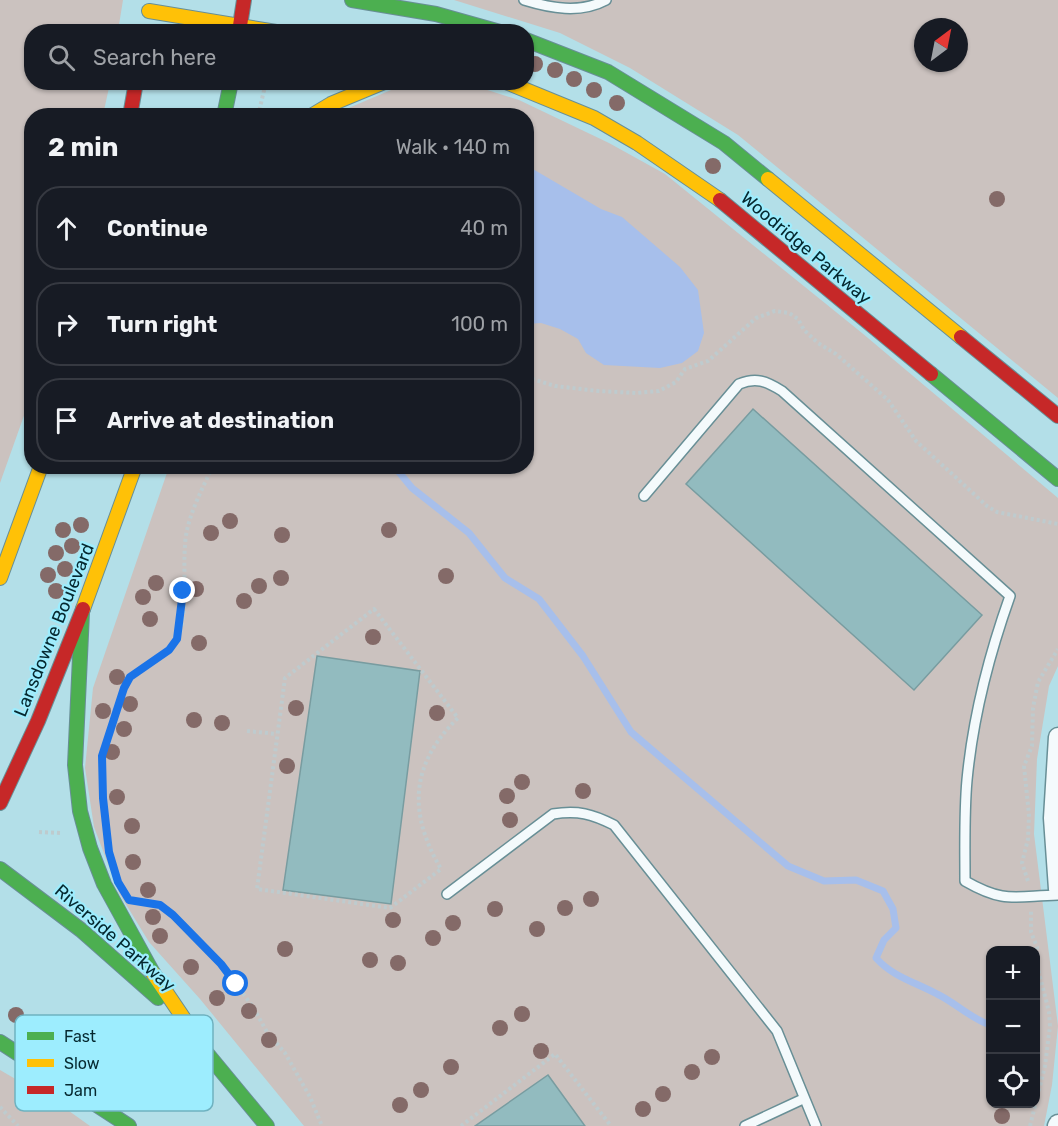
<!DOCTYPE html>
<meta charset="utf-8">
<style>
body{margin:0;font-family:Rubik,sans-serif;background:#20242c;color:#f1f3f6}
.controls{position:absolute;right:18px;bottom:18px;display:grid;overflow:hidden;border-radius:12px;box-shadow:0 2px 4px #0004}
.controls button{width:54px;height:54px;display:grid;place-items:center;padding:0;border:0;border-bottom:2px solid #363941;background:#171b24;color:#f1f3f6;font:30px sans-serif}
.compass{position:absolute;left:914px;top:18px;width:54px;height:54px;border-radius:50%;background:#171b24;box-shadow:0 2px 4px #0004;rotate:32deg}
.stop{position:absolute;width:18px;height:18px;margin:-14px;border:4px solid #1a73e8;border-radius:50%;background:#fff}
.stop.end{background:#1a73e8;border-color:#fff;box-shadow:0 2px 6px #0008}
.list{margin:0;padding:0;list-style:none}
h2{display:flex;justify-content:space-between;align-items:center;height:78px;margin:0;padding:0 24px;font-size:26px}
h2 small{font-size:20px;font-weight:400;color:#9ea1a6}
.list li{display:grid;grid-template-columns:39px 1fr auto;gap:18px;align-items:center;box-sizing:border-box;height:84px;margin:0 12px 12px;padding:0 12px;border:2px solid #363941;border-radius:24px}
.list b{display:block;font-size:22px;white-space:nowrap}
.list em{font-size:20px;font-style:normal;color:#9ea1a6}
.icon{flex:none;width:33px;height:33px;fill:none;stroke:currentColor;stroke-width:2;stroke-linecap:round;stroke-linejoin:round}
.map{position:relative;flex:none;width:1058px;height:1126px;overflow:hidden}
.search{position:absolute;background:#171b24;box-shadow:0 2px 4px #0004;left:24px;top:24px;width:510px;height:66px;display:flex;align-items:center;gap:15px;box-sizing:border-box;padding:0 21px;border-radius:24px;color:#9ea1a6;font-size:22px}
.panel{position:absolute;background:#171b24;box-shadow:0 2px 4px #0004;left:24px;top:108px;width:510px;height:366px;border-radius:24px}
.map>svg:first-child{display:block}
.green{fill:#cbc2bf;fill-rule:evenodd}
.water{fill:#a7bfeb}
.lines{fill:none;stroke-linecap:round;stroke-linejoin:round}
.stream{stroke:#a7bfeb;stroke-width:7}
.building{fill:#92bbbf;stroke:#789ca0;stroke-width:1.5}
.lane-casing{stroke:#688f96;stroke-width:12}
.street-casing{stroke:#688f96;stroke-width:21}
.fast-casing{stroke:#688f96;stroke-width:16}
.slow-casing{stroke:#688f96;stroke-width:16}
.jam-casing{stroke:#688f96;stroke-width:16}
.path{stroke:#becbce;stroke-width:4;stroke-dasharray:3 3;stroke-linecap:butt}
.lane{stroke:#f4fafc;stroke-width:9}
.street{stroke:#f4fafc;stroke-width:18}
.fast{stroke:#4caf50;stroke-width:14}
.slow{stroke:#ffc107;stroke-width:14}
.jam{stroke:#c62828;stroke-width:14}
.tree{fill:#846a68}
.route{stroke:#1a73e8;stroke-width:8}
.labels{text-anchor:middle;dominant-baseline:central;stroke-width:4.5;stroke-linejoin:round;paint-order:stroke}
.street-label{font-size:18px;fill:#05282f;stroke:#9dedfe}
.key{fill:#9dedfe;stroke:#6fb2c0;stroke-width:1.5}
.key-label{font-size:16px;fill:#05282f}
</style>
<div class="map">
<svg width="1058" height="1126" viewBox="0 0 1058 1126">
<rect width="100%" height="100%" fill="#b3dfe8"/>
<g class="green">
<polygon points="0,0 123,0 118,31 32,32 32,82 110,83 103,115 32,116 31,396 0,483"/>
<path d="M 454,0 L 1058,0 L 1058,398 L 738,135 L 630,68 L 560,33 ZM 923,27 L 959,27 L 959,63 L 923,63 Z"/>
<path d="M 436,84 L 475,86 L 519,100 L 609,143 L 665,174 L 862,333 L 1058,498 L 1058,666 L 1049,686 L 1037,759 L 1034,834 L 1058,1026 L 1052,1085 L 1044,1126 L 304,1126 L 200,999 L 149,942 L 119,893 L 94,827 L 85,768 L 93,688 L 169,467 L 526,466 L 526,116 L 332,115 L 391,90 ZM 990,950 L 1036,950 L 1036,1104 L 990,1104 Z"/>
<polygon points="0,1070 62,1106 90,1126 0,1126"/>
</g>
<polygon class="water" points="526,165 601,209 622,217 680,267 698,290 704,333 698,351 682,363 660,368 604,365 586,353 578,339 560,329 541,323 527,324"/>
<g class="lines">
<path class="stream" d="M 394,466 L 412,488 L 469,533 L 505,578 L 539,599 L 583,656 L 631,732 L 788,866 L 824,881 L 856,880 L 883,891 L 893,909 L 896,928 L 884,940 L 876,958 C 893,977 915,982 937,994 C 956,1003 970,1018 990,1025"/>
</g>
<g class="building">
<polygon points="753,409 982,615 914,690 686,484"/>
<polygon points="317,656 420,671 391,904 283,890"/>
<polygon points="548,1075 585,1126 475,1126"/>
</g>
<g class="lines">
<defs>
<g id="lane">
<path d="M 524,0 C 550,8 580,14 606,0"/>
<path d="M 644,496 L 739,384 C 756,377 766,381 782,391 L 1010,596 C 989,655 973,717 967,780 C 964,813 965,847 965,881 C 1005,904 1015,896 1058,895"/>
<path d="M 447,894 L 553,814 C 578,810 592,814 614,825 L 777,1031 L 816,1126"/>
<polyline points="745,1126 803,1099"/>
</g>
<g id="street">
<polyline points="1058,737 1053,818 1058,889"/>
<polyline points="1057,1126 1058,1124"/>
</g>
<g id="fast">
<polyline points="352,0 436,14 500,32"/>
<polyline points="526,40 608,72 724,143 768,179"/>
<polyline points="224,116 231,82"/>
<polyline points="931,374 1058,479"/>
<polyline points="82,613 75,765 80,811 90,848 104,884 153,973"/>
<polyline points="0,869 81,930 158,998"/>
<polyline points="195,1039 267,1126"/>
<polyline points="0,1042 129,1126"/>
</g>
<g id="slow">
<polyline points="149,11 276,32"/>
<polyline points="506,82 594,118 637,143 720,200"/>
<polyline points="311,116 331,104 384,82"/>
<polyline points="768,179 961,337"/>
<polyline points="0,578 41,466"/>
<polyline points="83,609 135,466"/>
<polyline points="153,973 205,1050"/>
</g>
<g id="jam">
<polyline points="239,32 244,0"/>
<polyline points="130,116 136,82"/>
<polyline points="720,200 931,374"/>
<polyline points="961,337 1058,416"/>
<polyline points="0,803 38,721 83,609"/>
</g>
</defs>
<use href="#lane" class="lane-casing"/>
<use href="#street" class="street-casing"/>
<use href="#fast" class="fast-casing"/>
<use href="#slow" class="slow-casing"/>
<use href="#jam" class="jam-casing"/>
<g class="path">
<polyline points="97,31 98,32"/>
<polyline points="258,116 266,82"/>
<polyline points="526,377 555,386 598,391 637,393 659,391 676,382 685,369 708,361 756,318 775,311 789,313 798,319 804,330 818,343 836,354 888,400 916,441 987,506 997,512 1058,524"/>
<path d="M 374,609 L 458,718 C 410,764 408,813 441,869 L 390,908 L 257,889 L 285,678 Z"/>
<polyline points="247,731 277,734"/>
<path d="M 102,777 C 102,754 115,695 131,677 C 144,662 167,658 177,640 C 191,611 180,563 187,530 C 192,508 203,487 213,466"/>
<polyline points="39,832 60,833"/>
<polyline points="1028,881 1022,863 1028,839 1029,815 1024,766 1032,746 1033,708 1038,682 1058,649"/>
<polyline points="138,901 160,905 221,964 253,1007 267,1032 285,1053 310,1097 322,1126"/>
<polyline points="0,1107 18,1126"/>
<polyline points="461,1126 555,1054 611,1126"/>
<polyline points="1030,1126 1045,1066 1050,1026 1049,1012 1038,969 1037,947 1031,932 1031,910"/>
</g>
<use href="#lane" class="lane"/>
<use href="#street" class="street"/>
<use href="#fast" class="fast"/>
<use href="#slow" class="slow"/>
<use href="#jam" class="jam"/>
</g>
<g class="tree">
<circle cx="535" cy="64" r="8"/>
<circle cx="555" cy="70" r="8"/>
<circle cx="574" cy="79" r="8"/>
<circle cx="594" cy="90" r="8"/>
<circle cx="617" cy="103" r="8"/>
<circle cx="713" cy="166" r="8"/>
<circle cx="997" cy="199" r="8"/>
<circle cx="230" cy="521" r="8"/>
<circle cx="81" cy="525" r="8"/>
<circle cx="63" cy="530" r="8"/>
<circle cx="389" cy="530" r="8"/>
<circle cx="211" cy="533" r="8"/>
<circle cx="282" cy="535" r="8"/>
<circle cx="72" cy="546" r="8"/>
<circle cx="56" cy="553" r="8"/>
<circle cx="65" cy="569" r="8"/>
<circle cx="48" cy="575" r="8"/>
<circle cx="446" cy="576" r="8"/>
<circle cx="281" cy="578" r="8"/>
<circle cx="156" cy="583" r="8"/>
<circle cx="259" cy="586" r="8"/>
<circle cx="196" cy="589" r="8"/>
<circle cx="56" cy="591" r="8"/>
<circle cx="143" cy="597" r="8"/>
<circle cx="244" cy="601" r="8"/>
<circle cx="150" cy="619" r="8"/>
<circle cx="373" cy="637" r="8"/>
<circle cx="199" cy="643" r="8"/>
<circle cx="117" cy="677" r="8"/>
<circle cx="130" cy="704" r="8"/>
<circle cx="296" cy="708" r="8"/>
<circle cx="103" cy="711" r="8"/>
<circle cx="437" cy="713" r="8"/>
<circle cx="194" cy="720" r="8"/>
<circle cx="222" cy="723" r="8"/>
<circle cx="124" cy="729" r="8"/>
<circle cx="112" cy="752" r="8"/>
<circle cx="287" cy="766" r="8"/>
<circle cx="522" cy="782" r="8"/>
<circle cx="583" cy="791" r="8"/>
<circle cx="507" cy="796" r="8"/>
<circle cx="117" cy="797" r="8"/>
<circle cx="510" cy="820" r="8"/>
<circle cx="132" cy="826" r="8"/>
<circle cx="133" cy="862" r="8"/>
<circle cx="148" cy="890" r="8"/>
<circle cx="591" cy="899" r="8"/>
<circle cx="565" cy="908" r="8"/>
<circle cx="495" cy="909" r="8"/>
<circle cx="153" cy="917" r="8"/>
<circle cx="393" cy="920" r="8"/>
<circle cx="453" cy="923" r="8"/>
<circle cx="537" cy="929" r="8"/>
<circle cx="160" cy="936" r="8"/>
<circle cx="433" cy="938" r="8"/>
<circle cx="285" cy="949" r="8"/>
<circle cx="370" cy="960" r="8"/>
<circle cx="398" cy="963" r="8"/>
<circle cx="191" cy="967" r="8"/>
<circle cx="217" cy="998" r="8"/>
<circle cx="249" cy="1011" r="8"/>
<circle cx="522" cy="1014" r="8"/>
<circle cx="16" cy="1015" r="8"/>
<circle cx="500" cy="1028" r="8"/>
<circle cx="269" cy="1040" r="8"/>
<circle cx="541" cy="1051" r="8"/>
<circle cx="712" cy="1057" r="8"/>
<circle cx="451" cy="1067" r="8"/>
<circle cx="692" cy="1072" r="8"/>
<circle cx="421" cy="1090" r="8"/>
<circle cx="663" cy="1094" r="8"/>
<circle cx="400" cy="1105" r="8"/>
<circle cx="643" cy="1109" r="8"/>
<circle cx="1002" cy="1116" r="8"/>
</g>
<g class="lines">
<polyline class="route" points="183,591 177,639 169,650 130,677 124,688 102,756 103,798 109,852 118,882 129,900 160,905 173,915 221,964 236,984"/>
</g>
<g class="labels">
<g class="street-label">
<text transform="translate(806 248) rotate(40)">Woodridge Parkway</text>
<text transform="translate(54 630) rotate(-68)">Lansdowne Boulevard</text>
<text transform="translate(115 938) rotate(41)">Riverside Parkway</text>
</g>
</g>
<rect x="15" y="1015" width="198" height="96" rx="9" class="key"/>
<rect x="27" y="1032" width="27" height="8" fill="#4caf50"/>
<rect x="27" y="1059" width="27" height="8" fill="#ffc107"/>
<rect x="27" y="1086" width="27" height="8" fill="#c62828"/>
<g class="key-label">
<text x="64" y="1042">Fast</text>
<text x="64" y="1069">Slow</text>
<text x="64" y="1096">Jam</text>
</g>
</svg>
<div class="controls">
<button>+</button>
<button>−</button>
<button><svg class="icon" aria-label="locate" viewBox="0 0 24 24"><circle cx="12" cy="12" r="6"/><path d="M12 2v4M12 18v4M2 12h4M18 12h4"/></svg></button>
</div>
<svg class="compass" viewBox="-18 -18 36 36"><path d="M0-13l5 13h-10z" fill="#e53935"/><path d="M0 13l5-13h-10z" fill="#9ea1a6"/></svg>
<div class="stop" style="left:236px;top:984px"></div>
<div class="stop end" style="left:183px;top:591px"></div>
<div class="search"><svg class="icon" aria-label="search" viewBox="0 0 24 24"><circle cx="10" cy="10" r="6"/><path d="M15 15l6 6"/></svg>Search here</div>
<section class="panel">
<h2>2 min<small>Walk · 140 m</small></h2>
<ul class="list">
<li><svg class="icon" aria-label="ahead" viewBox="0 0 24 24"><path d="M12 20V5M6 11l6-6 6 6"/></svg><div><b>Continue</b></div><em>40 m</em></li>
<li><svg class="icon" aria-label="right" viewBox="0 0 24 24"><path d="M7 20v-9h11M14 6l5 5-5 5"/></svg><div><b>Turn right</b></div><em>100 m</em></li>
<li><svg class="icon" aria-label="arrive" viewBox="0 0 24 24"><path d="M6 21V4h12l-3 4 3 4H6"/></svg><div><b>Arrive at destination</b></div></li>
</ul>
</section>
</div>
